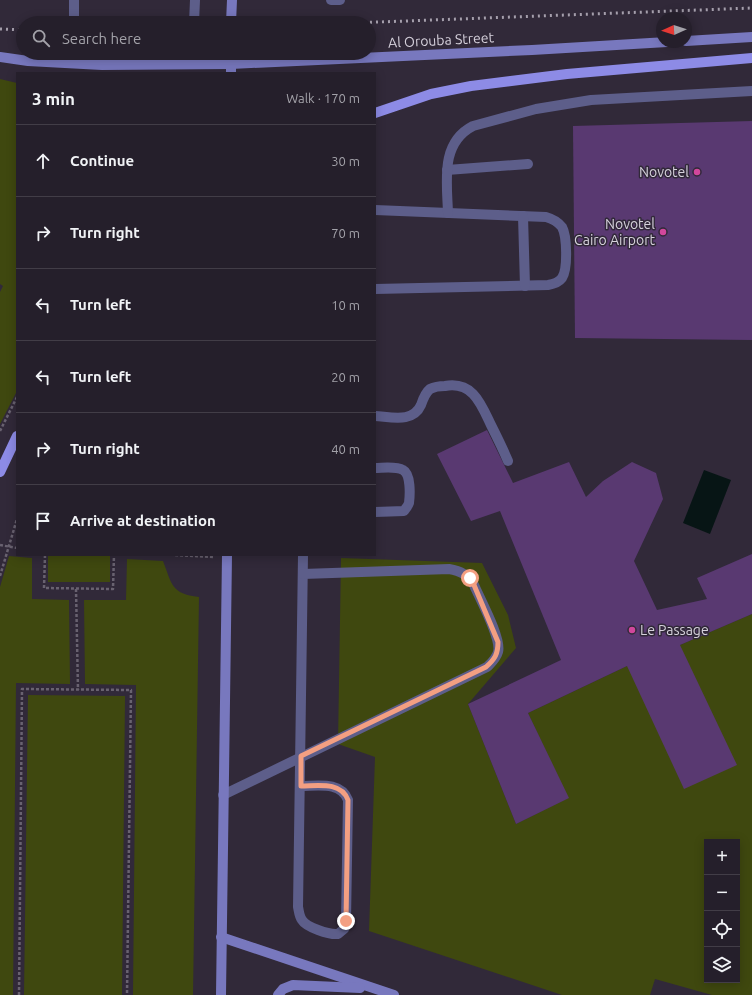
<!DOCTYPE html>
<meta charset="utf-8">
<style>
body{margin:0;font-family:Ubuntu,sans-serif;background:#2d2733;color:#f1f3f6}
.controls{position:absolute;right:12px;bottom:12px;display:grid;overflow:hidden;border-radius:0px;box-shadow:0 2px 10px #0003}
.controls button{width:36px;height:36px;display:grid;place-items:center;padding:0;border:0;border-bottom:1px solid #423d47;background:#251f2b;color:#f1f3f6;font:20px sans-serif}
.compass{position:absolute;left:656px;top:12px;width:36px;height:36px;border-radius:50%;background:#251f2b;box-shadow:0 2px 10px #0003;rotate:267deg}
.stop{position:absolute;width:12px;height:12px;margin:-9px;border:3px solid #f39f82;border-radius:50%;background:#fff}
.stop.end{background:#f39f82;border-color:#fff;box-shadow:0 1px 4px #0008}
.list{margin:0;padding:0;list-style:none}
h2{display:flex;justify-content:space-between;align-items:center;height:52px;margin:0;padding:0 16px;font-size:17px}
h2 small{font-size:13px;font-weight:400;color:#a3a2a9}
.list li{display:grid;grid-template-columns:26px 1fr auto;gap:12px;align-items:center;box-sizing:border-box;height:72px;padding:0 16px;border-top:1px solid #423d47}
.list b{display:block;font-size:15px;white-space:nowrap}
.list em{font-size:13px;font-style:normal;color:#a3a2a9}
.icon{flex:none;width:22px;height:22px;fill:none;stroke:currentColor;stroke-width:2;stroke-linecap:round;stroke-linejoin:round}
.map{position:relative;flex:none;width:752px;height:995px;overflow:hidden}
.search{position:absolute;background:#251f2b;box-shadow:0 2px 10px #0003;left:16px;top:16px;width:360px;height:44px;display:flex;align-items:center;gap:10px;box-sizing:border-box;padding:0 14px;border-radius:22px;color:#a3a2a9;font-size:15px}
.panel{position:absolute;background:#251f2b;box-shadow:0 2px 10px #0003;left:16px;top:72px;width:360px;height:484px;border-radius:0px}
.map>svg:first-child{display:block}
.green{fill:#3f480f;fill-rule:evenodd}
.water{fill:#071515}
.building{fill:#593971}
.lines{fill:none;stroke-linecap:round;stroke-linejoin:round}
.path{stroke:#696270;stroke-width:2.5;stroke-dasharray:3 2;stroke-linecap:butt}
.service{stroke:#5d5e8a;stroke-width:10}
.secondary{stroke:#7878be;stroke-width:10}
.primary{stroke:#8d8be6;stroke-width:10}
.rail{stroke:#a59fac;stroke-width:3;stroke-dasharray:2 4;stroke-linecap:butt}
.route{stroke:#f39f82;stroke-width:5}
.hotel-dot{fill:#d1479c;stroke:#312939;stroke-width:1.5}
.labels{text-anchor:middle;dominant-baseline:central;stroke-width:3;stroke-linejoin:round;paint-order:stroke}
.street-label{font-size:14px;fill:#d6d1dc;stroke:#312939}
.poi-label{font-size:14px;fill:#d6d1dc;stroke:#312939;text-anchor:end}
</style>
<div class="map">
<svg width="752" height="995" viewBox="0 0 752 995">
<rect width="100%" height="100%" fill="#312939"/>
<g class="green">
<polygon points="0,79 17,83 17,391 0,424 0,292 3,286 0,284"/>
<rect x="48" y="555" width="62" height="27"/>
<polygon points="9,556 32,558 32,599 69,600 70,684 16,683 13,995 0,995 0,587"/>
<path d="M 341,558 L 482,563 L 508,615 L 516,648 L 468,704 L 516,824 L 568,798 L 528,713 L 627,666 L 680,645 L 752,614 L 752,995 L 712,995 L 655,979 L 650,995 L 562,995 L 369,931 L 375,757 L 338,744 ZM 707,842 L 737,842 L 737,980 L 707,980 Z"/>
<path d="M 127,559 L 163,561 C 172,584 171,594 199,597 L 193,995 L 133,995 L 136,685 L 85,684 L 84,600 L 126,600 Z"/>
<polygon points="28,695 125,696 122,995 24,995"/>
</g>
<polygon class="water" points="704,470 731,480 710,534 683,523"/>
<g class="building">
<polygon points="752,121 752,340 575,338 573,126"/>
<polygon points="487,430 513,483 569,462 586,497 603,481 632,462 656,473 663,499 634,561 657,610 707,599 697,578 752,554 752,614 680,645 737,765 684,789 627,666 528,713 569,798 516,824 468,704 561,660 500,511 471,521 437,454"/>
</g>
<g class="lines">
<g class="path">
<polyline points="0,431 17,397"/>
<polyline points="0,545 17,548"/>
<polyline points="45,555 44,588 113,589 114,555"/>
<polyline points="175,555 213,557"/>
<polyline points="0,576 17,519"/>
<polyline points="76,589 78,690"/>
<polyline points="19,995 22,689 131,690 127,995"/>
</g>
<g class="service">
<polyline points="74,0 74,18 76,23"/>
<polyline points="331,0 340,0"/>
<polyline points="194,23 195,0"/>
<polyline points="447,170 528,164"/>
<path d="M 375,210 L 546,217 C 553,219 558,222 562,227 C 567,236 568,269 562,278 C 559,282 554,284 548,285 L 375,289"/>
<path d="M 448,213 C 447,181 440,143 473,126 L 536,109 L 591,100 L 752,91"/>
<polyline points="523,216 525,286"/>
<path d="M 375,416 C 392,417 413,423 421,405 C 423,399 425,393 430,389 C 434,387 440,386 445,386 C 473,381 481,404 491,425 C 497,437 503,449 508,461"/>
<path d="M 375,468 C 383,468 396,466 403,470 C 411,474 410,495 409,503 C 408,506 406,508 404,511 L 375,512"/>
<path d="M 301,786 C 317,786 341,781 348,800 L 346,921 L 344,929 L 338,934 C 329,935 306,927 302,920 C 299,916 299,911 298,907 L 303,555"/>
<path d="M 223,795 L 487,667 C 491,663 496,659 498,652 C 502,639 480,599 474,585 C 468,575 461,571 449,569 L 303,574"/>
</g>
<g class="secondary">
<polyline points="231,23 232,0"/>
<polyline points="686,41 752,37"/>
<polyline points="0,57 28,61 102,65 231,64 532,50 667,42"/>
<polyline points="231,73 231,53"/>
<polyline points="221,937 394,995"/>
<polyline points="221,995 227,555"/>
<polyline points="278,995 283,989 293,985 360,988"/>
</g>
<g class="primary">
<polyline points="375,113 431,94 471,86 567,74 752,58"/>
<polyline points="0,472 17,436"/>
</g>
<g class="rail">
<polyline points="352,23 752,8"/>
<polyline points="0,29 23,30"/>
</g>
</g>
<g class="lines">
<path class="route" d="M 346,921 L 348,800 C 341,781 317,786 301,786 L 301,756 L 486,667 C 495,659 498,654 498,642 L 474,585 L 470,578"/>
</g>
<g class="hotel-dot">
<circle cx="697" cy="172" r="4"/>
<circle cx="663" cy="232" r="4"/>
<circle cx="632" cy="630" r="4"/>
</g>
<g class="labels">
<g class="street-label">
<text transform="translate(441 40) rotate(-3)">Al Orouba Street</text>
</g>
<g class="poi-label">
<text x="689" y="172">Novotel</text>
<text x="655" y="224">Novotel<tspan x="655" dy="16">Cairo Airport</tspan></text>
<text x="640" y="630" text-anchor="start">Le Passage</text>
</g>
</g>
</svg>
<div class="controls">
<button>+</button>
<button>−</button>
<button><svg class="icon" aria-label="locate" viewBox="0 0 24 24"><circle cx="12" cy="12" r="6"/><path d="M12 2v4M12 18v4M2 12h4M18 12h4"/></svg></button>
<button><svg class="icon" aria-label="layers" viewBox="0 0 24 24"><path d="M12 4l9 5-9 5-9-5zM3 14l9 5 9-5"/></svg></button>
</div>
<svg class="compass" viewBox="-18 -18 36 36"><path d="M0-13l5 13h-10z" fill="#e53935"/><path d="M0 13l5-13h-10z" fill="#a3a2a9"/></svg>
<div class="stop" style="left:470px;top:578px"></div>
<div class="stop end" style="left:346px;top:921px"></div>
<div class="search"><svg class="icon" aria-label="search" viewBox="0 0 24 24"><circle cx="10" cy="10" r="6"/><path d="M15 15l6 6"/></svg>Search here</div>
<section class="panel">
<h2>3 min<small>Walk · 170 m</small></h2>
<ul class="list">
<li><svg class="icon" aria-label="ahead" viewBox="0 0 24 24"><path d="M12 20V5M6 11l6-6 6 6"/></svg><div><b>Continue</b></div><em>30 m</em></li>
<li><svg class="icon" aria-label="right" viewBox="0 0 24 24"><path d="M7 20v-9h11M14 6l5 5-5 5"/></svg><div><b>Turn right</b></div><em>70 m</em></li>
<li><svg class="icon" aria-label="left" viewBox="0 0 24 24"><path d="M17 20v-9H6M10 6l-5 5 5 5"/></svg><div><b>Turn left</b></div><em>10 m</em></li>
<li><svg class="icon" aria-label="left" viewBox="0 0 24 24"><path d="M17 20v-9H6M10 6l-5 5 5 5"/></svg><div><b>Turn left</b></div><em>20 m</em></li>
<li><svg class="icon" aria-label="right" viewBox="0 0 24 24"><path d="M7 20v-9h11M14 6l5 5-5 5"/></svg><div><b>Turn right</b></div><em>40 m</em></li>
<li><svg class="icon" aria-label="arrive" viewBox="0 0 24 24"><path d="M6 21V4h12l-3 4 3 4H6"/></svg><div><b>Arrive at destination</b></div></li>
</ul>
</section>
</div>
